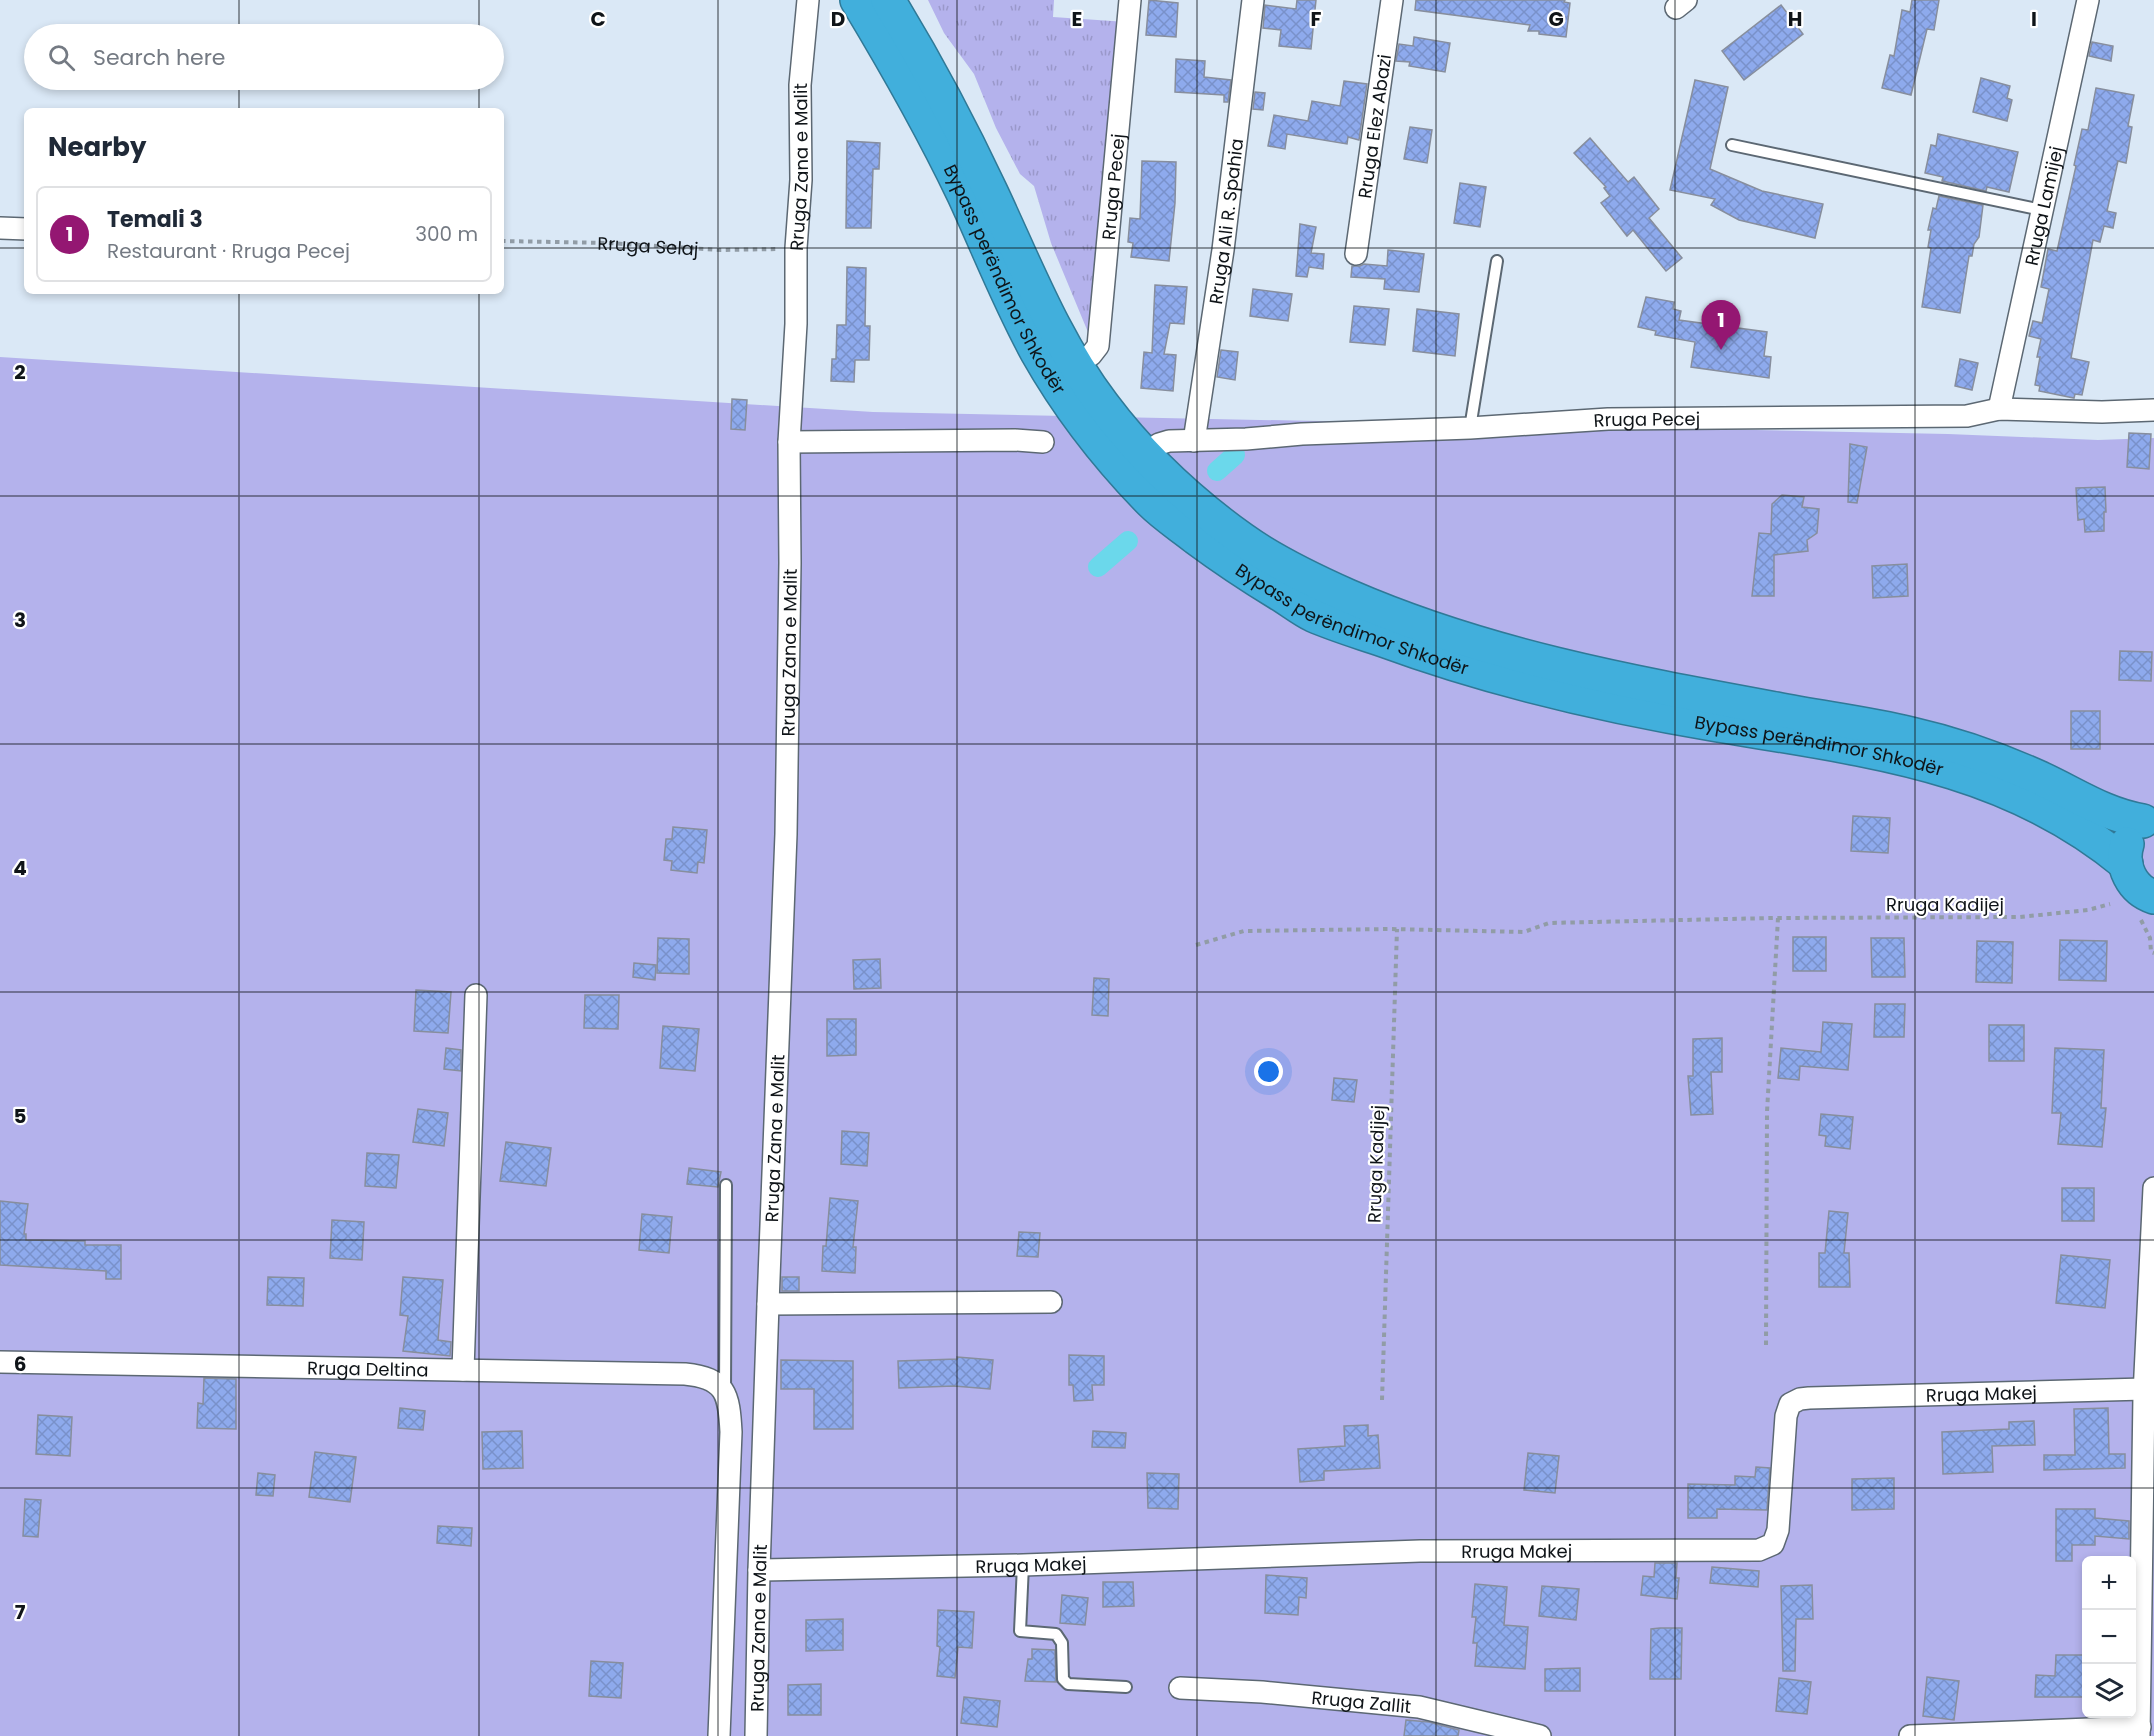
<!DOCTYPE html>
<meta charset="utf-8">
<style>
body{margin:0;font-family:Poppins,sans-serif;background:#f2f2f3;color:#1f2937}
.controls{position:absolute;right:18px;bottom:18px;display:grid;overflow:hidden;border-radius:9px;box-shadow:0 3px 9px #0003}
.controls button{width:54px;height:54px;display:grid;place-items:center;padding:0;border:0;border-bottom:2px solid #e0e1e3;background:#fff;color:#1f2937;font:30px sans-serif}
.you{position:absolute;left:1269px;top:1072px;width:21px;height:21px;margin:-15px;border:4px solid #fff;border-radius:50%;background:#1a73e8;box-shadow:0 0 0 9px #1a73e833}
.badge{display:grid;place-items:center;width:39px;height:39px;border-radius:50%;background:#941772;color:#fff;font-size:20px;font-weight:700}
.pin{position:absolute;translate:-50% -50px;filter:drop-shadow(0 2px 3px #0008)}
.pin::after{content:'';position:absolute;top:32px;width:21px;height:18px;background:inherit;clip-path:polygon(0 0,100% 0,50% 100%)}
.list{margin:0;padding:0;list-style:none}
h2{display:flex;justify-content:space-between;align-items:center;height:78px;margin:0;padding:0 24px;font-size:26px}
h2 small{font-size:20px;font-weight:400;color:#747a83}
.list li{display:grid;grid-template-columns:39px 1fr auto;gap:18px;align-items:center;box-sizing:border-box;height:96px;margin:0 12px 12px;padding:0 12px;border:2px solid #e0e1e3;border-radius:9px}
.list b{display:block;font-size:22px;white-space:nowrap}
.list p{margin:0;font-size:20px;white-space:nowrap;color:#747a83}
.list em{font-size:20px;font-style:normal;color:#747a83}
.icon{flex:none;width:33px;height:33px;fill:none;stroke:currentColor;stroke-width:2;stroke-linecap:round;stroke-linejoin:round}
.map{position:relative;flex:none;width:2154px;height:1736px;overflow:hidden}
.search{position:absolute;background:#fff;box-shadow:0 3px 9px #0003;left:24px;top:24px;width:480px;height:66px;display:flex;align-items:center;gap:15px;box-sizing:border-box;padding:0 21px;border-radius:33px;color:#747a83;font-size:22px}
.panel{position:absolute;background:#fff;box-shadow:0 3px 9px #0003;left:24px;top:108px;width:480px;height:186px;border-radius:9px}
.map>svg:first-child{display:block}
.grass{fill:url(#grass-tufts)}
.green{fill:#b4b2ec;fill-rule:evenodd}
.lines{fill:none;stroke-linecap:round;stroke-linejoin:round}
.canal{stroke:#6bd8eb;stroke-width:20}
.building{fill:url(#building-cross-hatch);stroke:#878e9d;stroke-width:1.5}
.lane-casing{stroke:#5c6873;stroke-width:14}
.street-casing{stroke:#5c6873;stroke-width:24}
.highway-casing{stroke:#307997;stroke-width:36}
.path{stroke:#919ca6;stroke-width:4;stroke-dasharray:4.5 4.5;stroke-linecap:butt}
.lane{stroke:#fff;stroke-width:10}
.street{stroke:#fff;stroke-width:21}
.highway{stroke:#41afdc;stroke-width:33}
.grid{fill:none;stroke:#0f1418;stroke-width:1.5;stroke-opacity:0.55}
.labels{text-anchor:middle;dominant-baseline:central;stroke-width:4.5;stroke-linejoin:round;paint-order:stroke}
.street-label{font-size:18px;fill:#0f1418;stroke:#fff}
.grid-label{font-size:20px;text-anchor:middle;font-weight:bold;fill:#0f1418;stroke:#fff;stroke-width:4.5;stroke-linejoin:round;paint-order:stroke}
</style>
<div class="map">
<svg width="2154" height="1736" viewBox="0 0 2154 1736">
<defs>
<pattern id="grass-tufts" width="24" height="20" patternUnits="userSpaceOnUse" patternTransform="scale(1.5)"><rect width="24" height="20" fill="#b4b2ec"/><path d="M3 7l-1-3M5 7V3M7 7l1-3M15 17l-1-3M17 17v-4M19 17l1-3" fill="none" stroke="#9a98ca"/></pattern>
<pattern id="building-cross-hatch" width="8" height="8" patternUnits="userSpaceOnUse" patternTransform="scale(1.5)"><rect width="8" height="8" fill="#8eaaed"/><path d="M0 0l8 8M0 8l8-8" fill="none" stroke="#7991ca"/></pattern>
</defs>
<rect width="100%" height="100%" fill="#dae8f6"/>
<polygon class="grass" points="928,0 1054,0 1053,17 1127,22 1090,337 1051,243 1034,186 1020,174 996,128 974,74 944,33"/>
<path class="green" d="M 0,357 L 873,412 L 1948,434 L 2098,440 L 2154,438 L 2154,1736 L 0,1736 ZM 2086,1560 L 2132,1560 L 2132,1714 L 2086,1714 Z"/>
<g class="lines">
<g class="canal">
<polyline points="1217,471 1235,455"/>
<polyline points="1098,567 1128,541"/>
</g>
</g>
<g class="building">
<polygon points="1149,0 1178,3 1176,37 1146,35"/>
<polygon points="1297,0 1316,0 1311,49 1279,46 1281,30 1263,28 1265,5 1296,9"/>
<polygon points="1416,0 1565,0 1564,2 1570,3 1566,37 1539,34 1539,31 1528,31 1530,25 1415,10"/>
<polygon points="1912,0 1939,0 1934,30 1927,29 1911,95 1882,88 1890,55 1894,56 1902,10 1910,12"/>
<polygon points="1781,5 1803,34 1744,80 1722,51"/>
<polygon points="1414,37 1450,43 1445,72 1409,66 1410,62 1396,61 1399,44 1413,46"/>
<polygon points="2092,42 2113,46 2111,61 2089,56"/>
<polygon points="1176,59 1205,61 1204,77 1231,80 1228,102 1224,102 1224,95 1175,92"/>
<polygon points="1981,78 2010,86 2007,98 2012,100 2007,121 1973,112"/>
<polygon points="1695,80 1728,87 1710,169 1762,191 1823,204 1815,238 1739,220 1711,205 1715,199 1670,190"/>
<polygon points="1344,81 1367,84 1359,140 1348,137 1347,144 1287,134 1285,149 1268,146 1274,115 1308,121 1312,101 1340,106"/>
<polygon points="2096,88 2134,95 2128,126 2132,127 2126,163 2118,161 2107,211 2116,213 2113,228 2104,226 2100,242 2093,240 2071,358 2089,362 2082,395 2075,394 2074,398 2039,391 2040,386 2035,385 2040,357 2037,357 2041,339 2029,336 2033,321 2042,323 2049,289 2041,287 2048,249 2057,251 2076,166 2074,165 2082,129 2088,130"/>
<polygon points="1255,92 1265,93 1263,110 1253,109"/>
<polygon points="1410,127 1432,130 1427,163 1404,159"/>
<polygon points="1938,134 2018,152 2009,192 1987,187 1986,191 1942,181 1943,177 1925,173 1931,145 1936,146"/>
<polygon points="1590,138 1628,182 1634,177 1659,209 1649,218 1682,258 1666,271 1633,230 1627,236 1601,203 1610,196 1604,188 1606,187 1574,153"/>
<polygon points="847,141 880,143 879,169 873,169 871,228 846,228"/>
<polygon points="1142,161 1176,162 1175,203 1169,261 1131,257 1133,243 1128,242 1130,218 1140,219"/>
<polygon points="1460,183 1486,187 1480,227 1454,223"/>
<polygon points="1939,196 1983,205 1979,237 1974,244 1972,256 1969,256 1960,313 1922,307 1931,248 1928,247 1931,230 1928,230 1933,208 1936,209"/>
<polygon points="1300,224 1316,227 1311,253 1324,254 1323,269 1309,267 1307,277 1296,276"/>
<polygon points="1388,250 1424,254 1419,292 1384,289 1385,279 1351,277 1352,266 1360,266 1364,264 1387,266"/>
<polygon points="847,267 866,268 865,326 870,326 869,360 855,360 854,382 831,381 832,359 836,359 837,325 846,325"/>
<polygon points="1155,285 1187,287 1184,324 1170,323 1164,354 1176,355 1173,391 1141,388 1144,352 1152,353"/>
<polygon points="1253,289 1292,294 1288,321 1250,316"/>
<polygon points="1646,297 1674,302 1673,309 1681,311 1679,320 1767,332 1764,356 1771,357 1769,378 1691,367 1695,342 1655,335 1656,331 1638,327"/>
<polygon points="1354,306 1389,309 1385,345 1350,342"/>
<polygon points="1417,309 1459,314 1455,356 1413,351"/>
<polygon points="1221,350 1238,352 1235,380 1217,377"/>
<polygon points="1960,359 1978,363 1972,390 1955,386"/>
<polygon points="732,399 747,400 745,430 731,429"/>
<polygon points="2129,433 2151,434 2149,469 2127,467"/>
<polygon points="1850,444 1867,447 1857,503 1848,502"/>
<polygon points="2105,487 2106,512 2104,512 2104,531 2085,532 2084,519 2078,520 2076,488"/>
<polygon points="1782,495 1804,497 1802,507 1819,509 1817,533 1807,540 1808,551 1774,555 1774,596 1752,596 1759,533 1771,534 1772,504"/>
<polygon points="1907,564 1908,596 1873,598 1872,566"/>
<polygon points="2120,651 2152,652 2151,681 2119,680"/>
<rect x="2071" y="711" width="29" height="38"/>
<polygon points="1853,816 1890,818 1888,853 1851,851"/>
<polygon points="673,827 707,830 704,863 698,862 697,873 671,870 672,861 664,860 666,839 672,839"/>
<rect x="1793" y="937" width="33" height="34"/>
<polygon points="658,938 689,939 689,974 657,973"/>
<polygon points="1871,938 1904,938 1905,977 1872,977"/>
<polygon points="2060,940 2107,941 2106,981 2059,980"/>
<polygon points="1977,941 2013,942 2012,983 1976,982"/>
<polygon points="880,959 881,988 854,989 853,960"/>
<polygon points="634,963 656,965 655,980 633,977"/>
<polygon points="1094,978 1109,979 1108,1016 1092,1015"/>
<polygon points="416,990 451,992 448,1033 414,1031"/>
<polygon points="585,995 619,995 618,1029 584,1028"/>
<polygon points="1875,1004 1905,1004 1904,1037 1874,1037"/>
<polygon points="827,1019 856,1019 856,1055 827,1056"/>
<polygon points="1823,1022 1852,1024 1848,1070 1800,1066 1799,1080 1778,1078 1781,1048 1821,1052"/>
<rect x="1989" y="1025" width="35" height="36"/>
<polygon points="663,1026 699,1029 695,1071 660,1068"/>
<polygon points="1722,1038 1722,1072 1711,1072 1713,1114 1691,1115 1688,1076 1693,1076 1693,1039"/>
<polygon points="446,1048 461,1050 461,1071 444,1069"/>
<polygon points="2055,1048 2104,1050 2101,1108 2106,1108 2102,1147 2058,1144 2061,1113 2052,1113"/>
<polygon points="1334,1078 1357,1080 1354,1102 1332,1100"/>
<polygon points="418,1109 448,1113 444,1146 413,1142"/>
<polygon points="1821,1114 1853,1117 1850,1149 1825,1146 1826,1136 1819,1135"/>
<polygon points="842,1131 869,1133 867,1166 841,1164"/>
<polygon points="506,1142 551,1148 546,1186 500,1181"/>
<polygon points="367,1153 399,1155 396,1188 365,1186"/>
<polygon points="689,1168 721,1172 718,1187 687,1184"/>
<rect x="2062" y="1188" width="32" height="33"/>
<polygon points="830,1198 858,1201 853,1247 856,1247 855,1273 822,1271 823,1246 826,1246"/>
<polygon points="0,1201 28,1204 24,1234 26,1234 26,1240 85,1241 85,1245 121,1245 121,1279 106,1279 106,1271 0,1265"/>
<polygon points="1829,1211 1848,1213 1844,1253 1849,1253 1850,1287 1819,1287 1819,1253 1825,1253"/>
<polygon points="642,1214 672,1217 669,1253 639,1250"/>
<polygon points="332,1220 364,1222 362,1260 330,1258"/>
<polygon points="1019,1232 1040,1233 1038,1257 1017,1256"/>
<polygon points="2061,1255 2110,1260 2105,1308 2056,1303"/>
<polygon points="268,1277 304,1278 303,1306 267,1305"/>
<polygon points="403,1277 443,1280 438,1340 451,1342 450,1356 403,1351 408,1316 400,1315"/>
<rect x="782" y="1277" width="17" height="14"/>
<polygon points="1069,1355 1104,1356 1104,1385 1092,1385 1093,1400 1074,1401 1073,1385 1069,1385"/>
<polygon points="957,1357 993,1360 990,1389 954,1386 899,1388 898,1361 957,1359"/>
<polygon points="781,1360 853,1361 853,1429 814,1429 814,1389 781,1389"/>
<polygon points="204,1378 236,1379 236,1429 197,1428 198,1403 203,1404"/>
<polygon points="400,1408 425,1411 423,1430 398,1428"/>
<polygon points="2108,1408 2109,1454 2125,1454 2125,1468 2044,1470 2044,1455 2075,1455 2074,1409"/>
<polygon points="38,1415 72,1417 70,1456 36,1454"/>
<polygon points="2034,1421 2035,1445 1992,1446 1993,1472 1943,1474 1942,1432 2009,1429 2009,1422"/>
<polygon points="1368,1425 1368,1436 1378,1435 1380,1468 1324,1471 1324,1480 1300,1482 1298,1449 1345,1446 1344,1426"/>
<polygon points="522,1431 523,1468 483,1469 482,1432"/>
<polygon points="1093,1431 1126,1433 1125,1448 1092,1447"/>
<polygon points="315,1452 356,1457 350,1502 309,1497"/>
<polygon points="1528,1453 1559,1456 1555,1493 1524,1490"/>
<polygon points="1756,1467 1770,1468 1767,1510 1717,1509 1717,1518 1688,1518 1688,1484 1735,1485 1735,1476 1755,1477"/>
<polygon points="258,1473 275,1475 273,1496 256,1495"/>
<polygon points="1147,1473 1179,1474 1178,1509 1148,1508"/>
<polygon points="1894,1478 1894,1509 1852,1510 1852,1479"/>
<polygon points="25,1499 41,1500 38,1537 23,1536"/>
<polygon points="2056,1509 2095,1509 2095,1518 2129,1521 2129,1539 2095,1536 2095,1545 2072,1545 2072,1561 2056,1561"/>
<polygon points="438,1526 472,1528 471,1546 437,1543"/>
<polygon points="1655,1563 1677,1563 1676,1578 1679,1578 1677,1599 1641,1595 1643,1576 1654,1577"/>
<polygon points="1712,1567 1759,1571 1758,1587 1710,1583"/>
<polygon points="1266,1575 1307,1578 1306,1598 1299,1597 1298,1615 1265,1613"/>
<polygon points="1103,1582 1133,1582 1134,1606 1103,1607"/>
<polygon points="1475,1584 1507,1587 1504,1625 1528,1627 1525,1669 1475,1666 1477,1643 1473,1643 1476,1617 1472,1617"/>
<polygon points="1812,1585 1813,1619 1796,1619 1795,1671 1783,1671 1781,1586"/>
<polygon points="1542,1586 1579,1589 1576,1620 1539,1616"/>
<polygon points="1062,1595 1088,1598 1085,1625 1060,1623"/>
<polygon points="938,1610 974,1612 972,1648 958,1647 955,1678 937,1676 940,1647 937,1646"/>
<polygon points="843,1619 843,1650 806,1651 806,1620"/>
<polygon points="1660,1628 1682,1628 1681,1679 1650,1679 1651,1629"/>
<polygon points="1032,1649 1055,1650 1056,1682 1025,1681 1028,1659 1032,1659"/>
<polygon points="2056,1655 2086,1655 2086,1697 2035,1697 2036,1675 2055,1676"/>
<polygon points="591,1661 623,1663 621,1698 589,1696"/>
<polygon points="1580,1668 1580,1691 1545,1691 1545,1669"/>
<polygon points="1927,1677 1959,1681 1954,1720 1923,1716"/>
<polygon points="1779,1678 1811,1682 1807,1714 1776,1711"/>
<polygon points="821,1684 821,1715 788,1715 788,1685"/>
<polygon points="964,1697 1000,1701 997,1727 961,1723"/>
<polygon points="1406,1720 1429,1722 1459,1730 1458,1736 1404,1736"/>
</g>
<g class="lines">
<defs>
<g id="lane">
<polyline points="1732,145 2042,210"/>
<polyline points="1470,428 1497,261"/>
<polyline points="725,1392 726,1185"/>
<polyline points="1023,1565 1020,1631 1056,1634 1062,1643 1063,1679 1068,1684 1126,1687"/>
</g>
<g id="street">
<polyline points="1676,8 1686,0"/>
<polyline points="0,228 27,229"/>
<path id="s2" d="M 1356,254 L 1392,0"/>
<path id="s3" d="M 1077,364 L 1091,355 L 1098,346 L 1130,0"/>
<path id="s4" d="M 1999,409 L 2088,0"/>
<path id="s5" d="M 1194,441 L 1223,250 L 1253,0"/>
<polyline points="789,442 1015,440 1043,442"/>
<path id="s6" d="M 1144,454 L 1159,444 L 1169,441 L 1246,439 L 1302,434 L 1470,428 L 1608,419 L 1967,416 L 1999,409 L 2102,412 L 2154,410"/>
<polyline points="768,1304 1051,1302"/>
<path id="s7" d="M 0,1362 L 685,1374 C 726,1378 729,1394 731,1432 L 719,1736"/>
<polyline points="463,1370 476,995"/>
<path id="s8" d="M 759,1570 L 1023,1565 L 1420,1551 L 1759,1550 L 1773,1544 L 1778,1530 L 1786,1416 L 1790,1404 L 1800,1399 L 1809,1398 L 2144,1389"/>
<path id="s9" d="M 1180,1688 L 1262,1692 L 1419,1707 L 1540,1736"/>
<path id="s10" d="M 756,1736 L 759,1570 L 768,1304 L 786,834 L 790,563 L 789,442 L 796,324 L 796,248 L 801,180 L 800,85 L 808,0"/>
<polyline points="1910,1736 2140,1727"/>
<polyline points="2139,1736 2144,1395 2154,1188"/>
</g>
<g id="highway">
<path id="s11" d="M 857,0 C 895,63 932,128 964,195 C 988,247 1009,301 1037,352 C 1068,407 1107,457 1151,502 C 1165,516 1181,526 1196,538 C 1223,558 1250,576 1278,593 C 1290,600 1301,609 1313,615 C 1336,625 1360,632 1383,640 C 1492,680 1604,706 1718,725 C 1866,750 2006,764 2126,864"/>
<path d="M 888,0 C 926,62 960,126 991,192 C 1025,264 1054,341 1103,405 C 1142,457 1189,501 1242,539 C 1274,562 1312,580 1348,596 C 1486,656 1629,682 1776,709 C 1821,718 1866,723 1911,734 C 1955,744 1998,759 2040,778 C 2075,794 2105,815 2143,821"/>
<path d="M 2127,844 C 2120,866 2132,890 2154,897"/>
</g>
</defs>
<use href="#lane" class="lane-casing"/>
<use href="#street" class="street-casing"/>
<use href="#highway" class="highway-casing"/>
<g class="path">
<path id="s1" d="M 501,241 L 608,243 L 721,250 L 779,249"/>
<polyline points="2141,920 2150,938 2151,952 2154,953"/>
<polyline points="1196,945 1244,931 1389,929 1524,932 1549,923 1773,918 2020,917 2088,910 2110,904"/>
<polyline points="1766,1345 1767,1112 1778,918"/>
<polyline points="1382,1400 1397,929"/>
</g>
<use href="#lane" class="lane"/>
<use href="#street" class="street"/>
<use href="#highway" class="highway"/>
</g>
<path class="grid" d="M 239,0 L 239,34M 479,0 L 479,34M 718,0 L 718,1736M 957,0 L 957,1736M 1197,0 L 1197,1736M 1436,0 L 1436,1736M 1675,0 L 1675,1736M 1915,0 L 1915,1736M 239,80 L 239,111M 479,80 L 479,111M 0,248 L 27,248M 501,248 L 2154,248M 239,291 L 239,1736M 479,291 L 479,1736M 0,496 L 2154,496M 0,744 L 2154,744M 0,992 L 2154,992M 0,1240 L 2154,1240M 0,1488 L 2154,1488"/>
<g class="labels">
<g class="street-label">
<text stroke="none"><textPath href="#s2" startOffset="129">Rruga Elez Abazi</textPath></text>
<text stroke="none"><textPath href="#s10" startOffset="1570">Rruga Zana e Malit</textPath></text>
<text stroke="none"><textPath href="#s3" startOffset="188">Rruga Pecej</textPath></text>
<text stroke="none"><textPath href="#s4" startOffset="208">Rruga Lamijej</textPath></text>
<text stroke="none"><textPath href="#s5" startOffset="222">Rruga Ali R. Spahia</textPath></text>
<text stroke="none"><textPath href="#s1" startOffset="147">Rruga Selaj</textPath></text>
<text stroke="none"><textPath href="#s11" startOffset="316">Bypass perëndimor Shkodër</textPath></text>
<text stroke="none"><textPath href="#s6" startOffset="507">Rruga Pecej</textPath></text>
<text stroke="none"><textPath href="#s11" startOffset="820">Bypass perëndimor Shkodër</textPath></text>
<text stroke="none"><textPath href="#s10" startOffset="1084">Rruga Zana e Malit</textPath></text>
<text stroke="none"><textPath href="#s11" startOffset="1306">Bypass perëndimor Shkodër</textPath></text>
<text x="1945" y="904">Rruga Kadijej</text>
<text stroke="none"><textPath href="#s10" startOffset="598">Rruga Zana e Malit</textPath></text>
<text transform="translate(1376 1164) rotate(-88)">Rruga Kadijej</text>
<text stroke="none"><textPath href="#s7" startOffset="368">Rruga Deltina</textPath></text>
<text stroke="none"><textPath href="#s8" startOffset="1350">Rruga Makej</textPath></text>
<text stroke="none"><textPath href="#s8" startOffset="758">Rruga Makej</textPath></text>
<text stroke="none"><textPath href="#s8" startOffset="272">Rruga Makej</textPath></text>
<text stroke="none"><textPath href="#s10" startOffset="108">Rruga Zana e Malit</textPath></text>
<text stroke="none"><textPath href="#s9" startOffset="182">Rruga Zallit</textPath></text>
</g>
</g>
<g class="grid-label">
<text x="598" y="26">C</text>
<text x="838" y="26">D</text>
<text x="1077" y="26">E</text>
<text x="1316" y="26">F</text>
<text x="1556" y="26">G</text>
<text x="1795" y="26">H</text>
<text x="2034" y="26">I</text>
<text x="20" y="379">2</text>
<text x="20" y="627">3</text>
<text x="20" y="875">4</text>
<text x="20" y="1123">5</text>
<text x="20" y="1371">6</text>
<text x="20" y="1619">7</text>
</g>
</svg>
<div class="controls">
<button>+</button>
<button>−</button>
<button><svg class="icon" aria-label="layers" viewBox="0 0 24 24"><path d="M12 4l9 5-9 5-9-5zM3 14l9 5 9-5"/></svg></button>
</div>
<div class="you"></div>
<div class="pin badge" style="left:1721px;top:350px">1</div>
<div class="search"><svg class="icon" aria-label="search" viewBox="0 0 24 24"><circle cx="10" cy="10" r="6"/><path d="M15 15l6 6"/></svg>Search here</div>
<section class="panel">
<h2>Nearby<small></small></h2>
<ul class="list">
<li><span class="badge">1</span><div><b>Temali 3</b><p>Restaurant · Rruga Pecej</p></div><em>300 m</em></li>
</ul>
</section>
</div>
